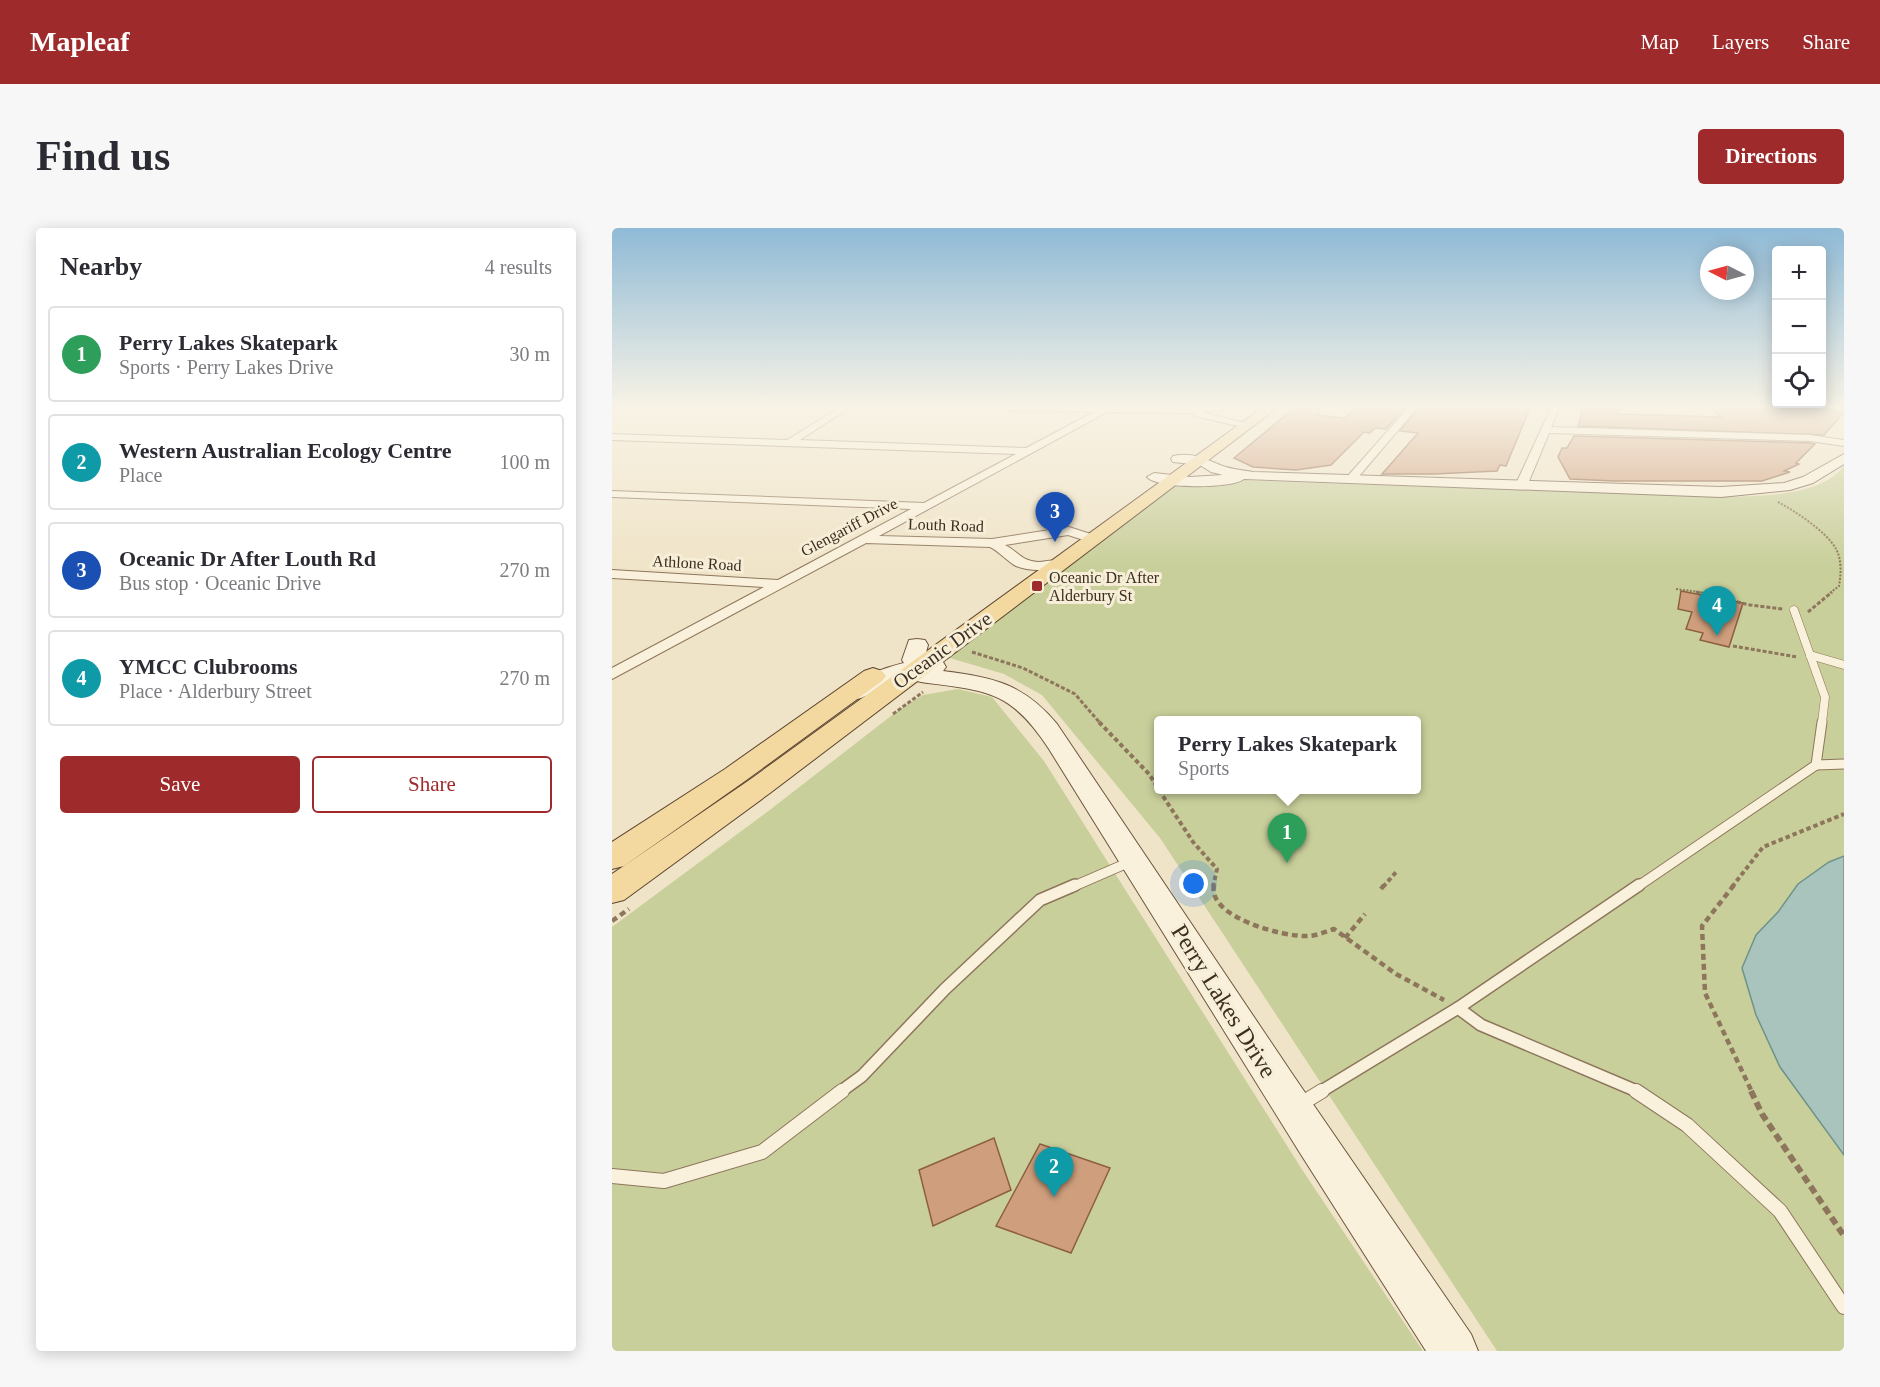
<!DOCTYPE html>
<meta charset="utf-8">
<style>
body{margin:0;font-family:"Times New Roman",serif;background:#f7f7f7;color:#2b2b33}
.controls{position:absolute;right:18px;top:18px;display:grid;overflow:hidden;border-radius:6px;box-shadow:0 3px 15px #0003}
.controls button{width:54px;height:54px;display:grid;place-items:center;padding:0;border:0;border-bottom:2px solid #e1e1e2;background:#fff;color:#2b2b33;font:30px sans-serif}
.compass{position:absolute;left:1088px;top:18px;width:54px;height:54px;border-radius:50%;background:#fff;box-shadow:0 3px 15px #0003;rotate:276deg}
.you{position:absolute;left:582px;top:656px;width:21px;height:21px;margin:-15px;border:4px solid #fff;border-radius:50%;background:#1a73e8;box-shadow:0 0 0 9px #1a73e833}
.badge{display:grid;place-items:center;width:39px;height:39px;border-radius:50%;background:#9e2a2b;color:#fff;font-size:20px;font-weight:700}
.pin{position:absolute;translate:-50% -50px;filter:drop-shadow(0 2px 3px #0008)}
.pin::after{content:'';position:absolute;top:32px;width:21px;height:18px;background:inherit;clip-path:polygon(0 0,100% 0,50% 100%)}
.popup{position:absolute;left:542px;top:488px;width:267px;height:78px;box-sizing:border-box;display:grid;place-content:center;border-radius:6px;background:#fff;filter:drop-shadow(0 2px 4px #0005);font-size:20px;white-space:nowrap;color:#7c7c81}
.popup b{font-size:22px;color:#2b2b33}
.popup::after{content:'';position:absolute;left:50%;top:100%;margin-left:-12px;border:12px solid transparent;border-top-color:#fff}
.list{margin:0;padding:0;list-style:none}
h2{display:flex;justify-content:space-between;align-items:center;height:78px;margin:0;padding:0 24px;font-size:26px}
h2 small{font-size:20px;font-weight:400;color:#7c7c81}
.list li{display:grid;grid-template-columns:39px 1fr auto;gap:18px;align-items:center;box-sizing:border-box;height:96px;margin:0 12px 12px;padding:0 12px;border:2px solid #e1e1e2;border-radius:6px}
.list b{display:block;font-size:22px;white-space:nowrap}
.list p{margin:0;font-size:20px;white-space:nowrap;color:#7c7c81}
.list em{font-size:20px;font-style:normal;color:#7c7c81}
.actions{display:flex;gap:12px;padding:18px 24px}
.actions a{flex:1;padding:14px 0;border:2px solid #9e2a2b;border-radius:6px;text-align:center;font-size:21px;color:#9e2a2b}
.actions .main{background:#9e2a2b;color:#fff}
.icon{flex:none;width:33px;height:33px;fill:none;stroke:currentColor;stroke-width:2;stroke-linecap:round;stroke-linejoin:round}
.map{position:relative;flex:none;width:1232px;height:1123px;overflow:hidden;border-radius:6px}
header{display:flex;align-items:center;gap:36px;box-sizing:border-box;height:84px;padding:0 30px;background:#9e2a2b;color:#fff}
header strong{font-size:28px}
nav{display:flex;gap:33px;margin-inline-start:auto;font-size:21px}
.intro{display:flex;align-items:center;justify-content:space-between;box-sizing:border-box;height:144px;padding:0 36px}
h1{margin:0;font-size:42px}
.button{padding:15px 27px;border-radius:6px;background:#9e2a2b;color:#fff;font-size:21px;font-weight:700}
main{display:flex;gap:36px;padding:0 36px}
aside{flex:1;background:#fff;border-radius:6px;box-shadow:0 3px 15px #0003}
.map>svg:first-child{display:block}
.green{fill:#c9cf9b;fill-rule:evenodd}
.water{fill:#a9c4bc;stroke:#6f938a;stroke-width:1.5}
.building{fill:#cf9f7d;stroke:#8d5f41;stroke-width:1.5}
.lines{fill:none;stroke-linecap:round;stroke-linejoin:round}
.lane-far3-casing{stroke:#8d765c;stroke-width:9}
.lane-far2-casing{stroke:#8d765c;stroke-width:11}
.lane-far1-casing{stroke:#8d765c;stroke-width:14}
.lane-casing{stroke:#8d765c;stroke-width:16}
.street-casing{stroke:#8d765c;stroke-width:2}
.secondary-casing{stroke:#6f573f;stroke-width:2}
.primary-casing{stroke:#5b4430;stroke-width:2}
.path-far4{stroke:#8d765c;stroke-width:2;stroke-dasharray:2 1.5;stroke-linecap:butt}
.path-far3{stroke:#8d765c;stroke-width:3;stroke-dasharray:4 2;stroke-linecap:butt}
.path-far2{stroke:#8d765c;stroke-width:4;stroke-dasharray:4.5 3;stroke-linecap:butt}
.path-far1{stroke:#8d765c;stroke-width:4.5;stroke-dasharray:6 4;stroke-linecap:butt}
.path{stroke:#8d765c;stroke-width:6;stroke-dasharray:8 4.5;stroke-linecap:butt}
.lane-far3{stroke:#faf1dc;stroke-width:8}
.lane-far2{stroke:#faf1dc;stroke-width:9}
.lane-far1{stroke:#faf1dc;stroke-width:11}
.lane{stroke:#faf1dc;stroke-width:14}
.street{fill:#faf1dc;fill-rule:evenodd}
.secondary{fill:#faf1dc;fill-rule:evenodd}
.primary{fill:#f3d9a0;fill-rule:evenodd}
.poi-dot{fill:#9e2a2b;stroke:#f7eed8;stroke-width:2}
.labels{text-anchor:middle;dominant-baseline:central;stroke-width:6;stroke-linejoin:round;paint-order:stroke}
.far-street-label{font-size:16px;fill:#3d2e20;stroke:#f7eed8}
.far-poi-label{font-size:16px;fill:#3d2e20;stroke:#f7eed8;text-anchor:start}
.street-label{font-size:20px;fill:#3d2e20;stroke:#f7eed8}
.near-street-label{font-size:24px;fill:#3d2e20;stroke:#f7eed8}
</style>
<header>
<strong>Mapleaf</strong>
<nav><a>Map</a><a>Layers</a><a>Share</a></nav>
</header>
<div class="intro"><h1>Find us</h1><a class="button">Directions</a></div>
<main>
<aside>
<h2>Nearby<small>4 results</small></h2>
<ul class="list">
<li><span class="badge" style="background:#2e9e5b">1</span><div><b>Perry Lakes Skatepark</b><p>Sports · Perry Lakes Drive</p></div><em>30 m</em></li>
<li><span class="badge" style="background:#0f9aa8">2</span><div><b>Western Australian Ecology Centre</b><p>Place</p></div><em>100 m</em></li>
<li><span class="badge" style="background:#1a4fb4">3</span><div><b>Oceanic Dr After Louth Rd</b><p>Bus stop · Oceanic Drive</p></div><em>270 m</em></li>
<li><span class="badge" style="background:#0f9aa8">4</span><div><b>YMCC Clubrooms</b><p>Place · Alderbury Street</p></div><em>270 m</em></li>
</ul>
<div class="actions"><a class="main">Save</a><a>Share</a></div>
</aside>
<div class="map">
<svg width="1232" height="1123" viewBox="0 0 1232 1123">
<rect width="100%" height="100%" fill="#f0e4c8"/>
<g class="green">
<path d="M 1232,238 L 1232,1123 L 885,1123 L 548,610 L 430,467 L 392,446 L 331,428 L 559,257 L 625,252 L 1116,269 C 1153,267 1207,269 1232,238 ZM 546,492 L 804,492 L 804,562 L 546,562 Z"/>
<polygon points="346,461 380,469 432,533 691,943 811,1123 0,1123 0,699 159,581 288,481 311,467"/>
</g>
<polygon class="water" points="1232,628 1232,927 1168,839 1144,787 1130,740 1144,707 1166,684 1186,656 1217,634"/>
<g class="building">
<polygon points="708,180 705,187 732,190 744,180 793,180 774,201 763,200 758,205 752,204 719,237 684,242 641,239 622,230 681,181"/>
<polygon points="807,180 918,180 894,238 888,237 885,243 822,246 770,246 806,205 788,203"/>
<polygon points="971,180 1008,180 1006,186 1109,189 1099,180 1203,180 1232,184 1212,207 966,198"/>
<polygon points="962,208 1198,215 1203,216 1184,235 1187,236 1172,243 1178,244 1150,253 1002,253 958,251 946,229 950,220 955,220"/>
<polygon points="1069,363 1131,375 1117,419 1088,412 1091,405 1074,401 1080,384 1066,381"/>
<polygon points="382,910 399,962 321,998 307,942"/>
<polygon points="428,916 498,940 459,1025 384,998"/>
</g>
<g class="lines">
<defs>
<g id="lane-far3">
<polyline points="1182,382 1213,469 1210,495"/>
<polyline points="1198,427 1232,437"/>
</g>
<g id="lane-far2">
<polyline points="1204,537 1232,536"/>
<polyline points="460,659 520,633"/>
<polyline points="1025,659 1204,537 1210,494"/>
</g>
<g id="lane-far1">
<polyline points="846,780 869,797 1027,864"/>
<polyline points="228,864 250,848 333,761 428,672 463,657"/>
<polyline points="708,864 846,780 1027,657"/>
</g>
<g id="lane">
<polyline points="1024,863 1075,897 1168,983 1232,1079"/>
<polyline points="687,877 710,863"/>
<polyline points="0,948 52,953 150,924 230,863"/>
</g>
<g id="street">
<path d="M 227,180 L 237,180 L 188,212 L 414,220 L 482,184 L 399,183 L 395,180 L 612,180 L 608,183 L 589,184 L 640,197 L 635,200 L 582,188 L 581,185 L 495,184 L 267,308 L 380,311 L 457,299 L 485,308 L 487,311 L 485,314 L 481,315 L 456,307 L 393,317 C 407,324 409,333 426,334 C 436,334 446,329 454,336 L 452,339 C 438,342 418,344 404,338 C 396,334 388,324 378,319 L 254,315 L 0,451 L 0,440 L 152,359 L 0,350 L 0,342 L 166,352 L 299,281 L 0,269 L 0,263 L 312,275 L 404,226 L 0,212 L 0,206 L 175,212 Z"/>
<polygon points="796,180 805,180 742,254 734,254 734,250"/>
<polygon points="939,180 947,180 939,199 1198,207 1232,212 1232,218 1198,213 937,205 915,258 909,261 905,260 903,258"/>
</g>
<g id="secondary">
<path d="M 1232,226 L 1232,236 L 1201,255 L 1178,262 L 1109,269 L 632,251 C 620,261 545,261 535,249 L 542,245 L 578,249 L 611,247 L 599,244 L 588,237 L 561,234 L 559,231 L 561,228 C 579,224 592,230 608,237 C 617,241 630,242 641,244 L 1109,259 L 1172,255 L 1191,249 Z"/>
<path d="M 305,411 L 313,412 L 316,417 L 312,432 L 331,434 L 334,439 L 331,443 C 381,449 412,456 445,496 L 681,847 L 859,1106 L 866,1123 L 814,1123 L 688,925 L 437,521 C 398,461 374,463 309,454 L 301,452 L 298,447 L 249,470 L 241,472 L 233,470 L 229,465 C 239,451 275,439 292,435 L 290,432 L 297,412 Z"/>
</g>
<g id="primary">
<polygon points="650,180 665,180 158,565 12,672 0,675 0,646 136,553"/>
<polygon points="261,440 270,443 274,448 270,453 133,553 12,638 0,641 0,614 113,541 252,443"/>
</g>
</defs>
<use href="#lane-far3" class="lane-far3-casing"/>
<use href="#lane-far2" class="lane-far2-casing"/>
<use href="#lane-far1" class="lane-far1-casing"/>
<use href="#lane" class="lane-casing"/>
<use href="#street" class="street-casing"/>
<use href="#secondary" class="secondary-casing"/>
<use href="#primary" class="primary-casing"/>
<g class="path-far4">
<path d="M 1166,274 C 1183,283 1215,304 1224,321 C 1230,332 1229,346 1227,358 L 1218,365"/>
<polyline points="1064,361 1095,365"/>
</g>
<g class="path-far3">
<polyline points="1084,364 1138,377 1171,381"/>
<polyline points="1196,384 1220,364"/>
<polyline points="1121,418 1185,429"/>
<polyline points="360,424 411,440 463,466 488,495"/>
<polyline points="281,486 311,464"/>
</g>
<g class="path-far2">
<polyline points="487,494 537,546 546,560"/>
<polyline points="547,562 581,614 605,641 601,659"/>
<polyline points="771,659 785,643"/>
<polyline points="1120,659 1151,619 1232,586"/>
</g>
<g class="path-far1">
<path d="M 602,657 C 595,689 671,709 695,708 C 704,708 713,704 722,701 L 784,746 L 832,772"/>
<polyline points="1122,657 1090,698 1093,765 1140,864"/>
<polyline points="769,661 772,657"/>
<polyline points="0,693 17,681"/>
<polyline points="733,710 753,686"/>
</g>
<polyline class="path" points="1139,863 1150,886 1232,1008"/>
<use href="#lane-far3" class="lane-far3"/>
<use href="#lane-far2" class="lane-far2"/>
<use href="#lane-far1" class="lane-far1"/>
<use href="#lane" class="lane"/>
<use href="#street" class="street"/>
<use href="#secondary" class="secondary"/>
<use href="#primary" class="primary"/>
</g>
<linearGradient id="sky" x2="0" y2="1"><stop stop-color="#8fbad6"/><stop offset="0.53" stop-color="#f8f3e6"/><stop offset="1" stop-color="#f8f3e6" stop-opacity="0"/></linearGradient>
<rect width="1232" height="337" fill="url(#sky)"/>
<rect class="poi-dot" x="419" y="352" width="12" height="12" rx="3"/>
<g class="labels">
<g class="far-street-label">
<text transform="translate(334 297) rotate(2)">Louth Road</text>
<text transform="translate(237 299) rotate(-28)">Glengariff Drive</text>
<text transform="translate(85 335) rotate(3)">Athlone Road</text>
</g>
<g class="far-poi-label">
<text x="437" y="349">Oceanic Dr After<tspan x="437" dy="18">Alderbury St</tspan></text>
</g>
<g class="street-label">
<text transform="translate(330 422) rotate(-36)">Oceanic Drive</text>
</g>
<g class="near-street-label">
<text transform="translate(612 773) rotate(58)">Perry Lakes Drive</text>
</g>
</g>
</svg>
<div class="controls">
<button>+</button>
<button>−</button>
<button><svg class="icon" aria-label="locate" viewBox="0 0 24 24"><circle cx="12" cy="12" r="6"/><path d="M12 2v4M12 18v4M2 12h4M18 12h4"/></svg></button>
</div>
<svg class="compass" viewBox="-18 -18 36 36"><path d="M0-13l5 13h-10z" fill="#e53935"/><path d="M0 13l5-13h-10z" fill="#7c7c81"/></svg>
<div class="you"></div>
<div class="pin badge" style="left:675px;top:635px;background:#2e9e5b">1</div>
<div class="popup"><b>Perry Lakes Skatepark</b>Sports</div>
<div class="pin badge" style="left:442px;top:969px;background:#0f9aa8">2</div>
<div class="pin badge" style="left:443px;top:314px;background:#1a4fb4">3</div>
<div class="pin badge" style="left:1105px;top:408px;background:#0f9aa8">4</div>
</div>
</main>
